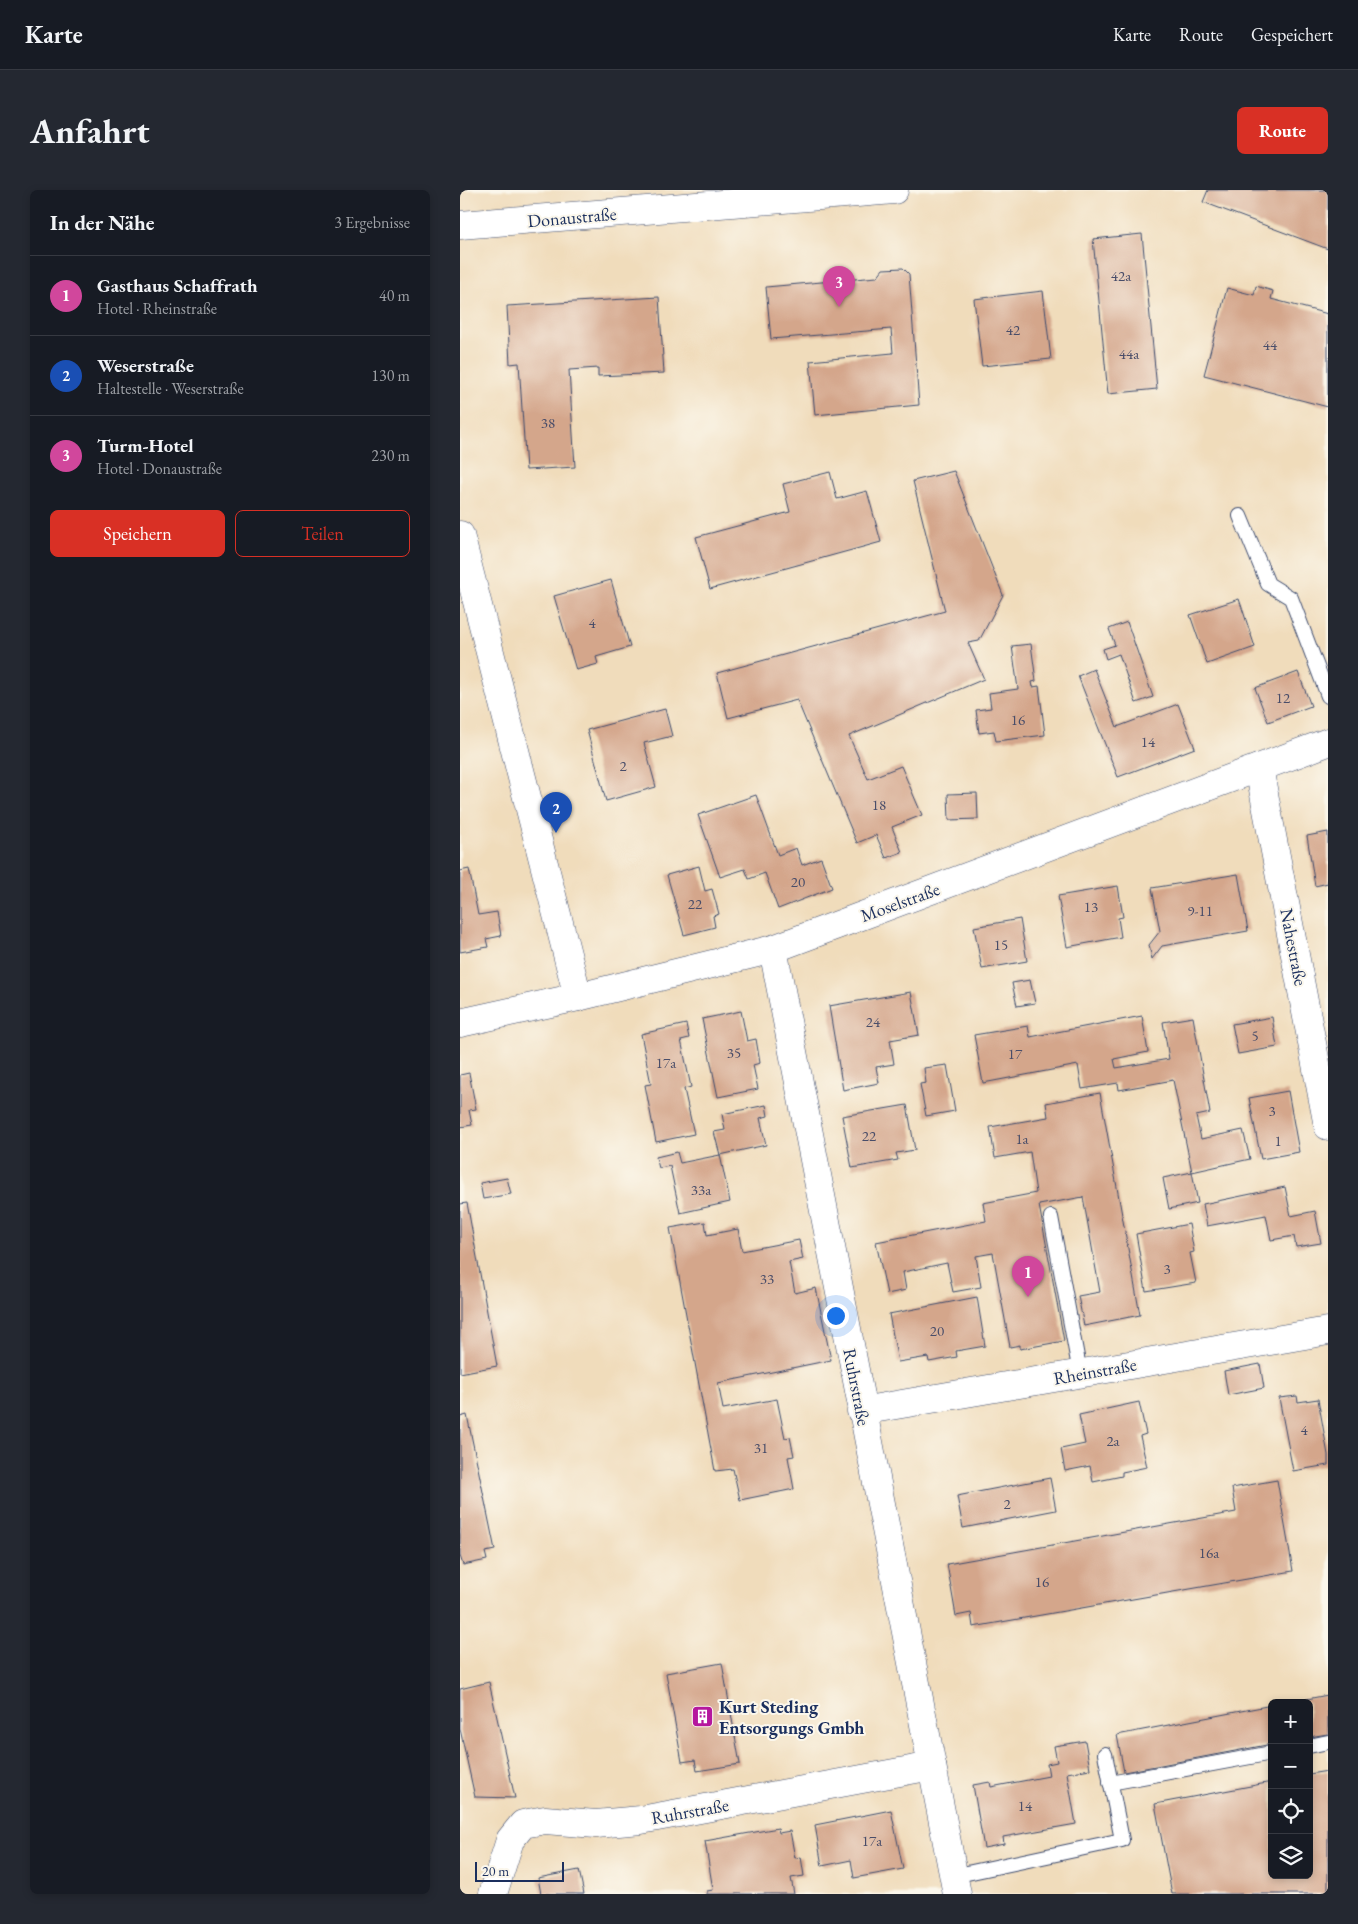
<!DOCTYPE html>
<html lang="de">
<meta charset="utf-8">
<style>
body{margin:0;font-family:"EB Garamond",serif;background:#242831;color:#f1f3f6}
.controls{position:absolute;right:15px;bottom:15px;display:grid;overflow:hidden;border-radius:8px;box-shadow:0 2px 8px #0003}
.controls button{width:45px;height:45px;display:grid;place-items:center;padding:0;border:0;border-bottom:1px solid #363941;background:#171b24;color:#f1f3f6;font:25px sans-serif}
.scale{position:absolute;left:15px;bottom:12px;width:89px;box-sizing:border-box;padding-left:5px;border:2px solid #1b2f5e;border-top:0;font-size:14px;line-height:18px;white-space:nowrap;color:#1b2f5e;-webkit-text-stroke:4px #fbf7ec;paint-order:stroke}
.you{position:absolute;left:375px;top:1125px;width:18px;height:18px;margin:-12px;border:4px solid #fff;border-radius:50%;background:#1a73e8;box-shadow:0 0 0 8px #1a73e833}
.badge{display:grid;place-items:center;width:32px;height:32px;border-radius:50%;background:#d93025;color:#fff;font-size:16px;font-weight:700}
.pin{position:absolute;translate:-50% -41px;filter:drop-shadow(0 1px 2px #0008)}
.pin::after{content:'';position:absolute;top:26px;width:18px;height:15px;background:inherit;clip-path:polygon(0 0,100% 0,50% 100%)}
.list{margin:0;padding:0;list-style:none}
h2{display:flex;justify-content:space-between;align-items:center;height:65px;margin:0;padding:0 20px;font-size:21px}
h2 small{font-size:16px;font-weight:400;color:#9ea1a6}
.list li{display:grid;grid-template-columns:32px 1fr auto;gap:15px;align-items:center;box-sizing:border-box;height:80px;padding:0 20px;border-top:1px solid #363941}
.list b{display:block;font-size:19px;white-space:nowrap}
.list p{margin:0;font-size:16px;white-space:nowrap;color:#9ea1a6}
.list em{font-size:16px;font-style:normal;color:#9ea1a6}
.actions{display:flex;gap:10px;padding:15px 20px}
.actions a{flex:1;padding:11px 0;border:1px solid #d93025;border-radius:8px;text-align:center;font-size:18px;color:#d93025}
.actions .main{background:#d93025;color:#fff}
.icon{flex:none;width:28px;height:28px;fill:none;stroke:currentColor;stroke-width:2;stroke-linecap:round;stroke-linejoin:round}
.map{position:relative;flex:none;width:868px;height:1704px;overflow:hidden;border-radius:8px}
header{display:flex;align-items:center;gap:30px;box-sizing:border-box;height:70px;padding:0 25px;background:#171b24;border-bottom:1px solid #363941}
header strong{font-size:24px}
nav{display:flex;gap:28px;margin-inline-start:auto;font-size:18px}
.intro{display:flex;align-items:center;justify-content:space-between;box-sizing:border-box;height:120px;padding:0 30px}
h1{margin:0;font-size:35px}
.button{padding:12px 22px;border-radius:8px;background:#d93025;color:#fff;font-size:18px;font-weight:700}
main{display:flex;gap:30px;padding:0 30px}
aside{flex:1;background:#171b24;border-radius:8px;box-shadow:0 2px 8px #0003}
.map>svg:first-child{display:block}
.building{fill:#d4a68b}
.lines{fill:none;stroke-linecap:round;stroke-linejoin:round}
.lane-casing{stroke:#3b496c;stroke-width:16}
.street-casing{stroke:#3b496c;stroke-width:29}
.lane{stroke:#fff;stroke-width:14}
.street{stroke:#fff;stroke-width:28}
.labels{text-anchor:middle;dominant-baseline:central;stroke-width:4;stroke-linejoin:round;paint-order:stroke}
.number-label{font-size:15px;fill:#494d69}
.street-label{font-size:18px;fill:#1b2f5e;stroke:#fbf7ec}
.poi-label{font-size:18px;font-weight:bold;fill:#1b2f5e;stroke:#fbf7ec;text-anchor:start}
</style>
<header>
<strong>Karte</strong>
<nav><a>Karte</a><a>Route</a><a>Gespeichert</a></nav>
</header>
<div class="intro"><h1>Anfahrt</h1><a class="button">Route</a></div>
<main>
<aside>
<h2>In der Nähe<small>3 Ergebnisse</small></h2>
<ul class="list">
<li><span class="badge" style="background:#d1479c">1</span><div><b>Gasthaus Schaffrath</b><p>Hotel · Rheinstraße</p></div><em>40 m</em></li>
<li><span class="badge" style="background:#1a4fb4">2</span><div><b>Weserstraße</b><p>Haltestelle · Weserstraße</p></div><em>130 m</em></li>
<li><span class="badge" style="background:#d1479c">3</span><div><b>Turm-Hotel</b><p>Hotel · Donaustraße</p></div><em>230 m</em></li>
</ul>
<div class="actions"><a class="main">Speichern</a><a>Teilen</a></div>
</aside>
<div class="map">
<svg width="868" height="1704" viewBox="0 0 868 1704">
<rect width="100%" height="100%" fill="#fbf7ec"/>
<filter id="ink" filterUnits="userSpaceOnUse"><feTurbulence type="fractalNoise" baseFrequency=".02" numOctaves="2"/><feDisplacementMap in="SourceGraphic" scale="10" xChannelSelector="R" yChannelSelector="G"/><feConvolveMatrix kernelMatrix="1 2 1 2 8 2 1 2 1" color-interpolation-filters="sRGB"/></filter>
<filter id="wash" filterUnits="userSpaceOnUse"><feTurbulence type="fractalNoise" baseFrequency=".0096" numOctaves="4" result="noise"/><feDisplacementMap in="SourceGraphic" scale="20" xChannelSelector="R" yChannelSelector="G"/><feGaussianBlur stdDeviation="1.12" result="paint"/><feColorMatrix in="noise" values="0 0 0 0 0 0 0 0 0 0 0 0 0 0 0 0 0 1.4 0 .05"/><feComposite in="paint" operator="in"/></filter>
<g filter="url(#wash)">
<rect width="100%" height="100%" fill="#f0dcbb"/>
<g id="blocks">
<g class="building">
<polygon points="748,0 868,0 868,59 743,12"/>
<polygon points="682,44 697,199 648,204 633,49"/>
<polygon points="443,78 449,84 459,215 355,225 350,171 433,163 431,139 311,149 306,97 417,87 423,79"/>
<polygon points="796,96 813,101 811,109 868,124 868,217 744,185 767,98 794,105"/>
<polygon points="583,101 591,169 522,176 514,109"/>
<polygon points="199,107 204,183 138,186 138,178 109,180 115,277 66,280 59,173 50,174 47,116"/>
<polygon points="494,281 543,405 519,451 508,453 524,489 389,546 408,589 441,576 462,625 432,637 442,662 426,668 416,645 397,653 337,510 268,528 257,483 485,421 453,291"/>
<polygon points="370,282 377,309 407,301 421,352 250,399 236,347 330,322 323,294"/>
<polygon points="151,390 170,457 136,467 138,474 116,480 94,406"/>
<polygon points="779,409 795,457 747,474 730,425"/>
<polygon points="667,432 693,507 676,513 659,464 646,469 643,459 655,455 649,439"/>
<polygon points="571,454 576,491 572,492 573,497 579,496 585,545 536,551 534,541 519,543 516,520 531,518 529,503 558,499 552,456"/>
<polygon points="634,479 657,537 718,514 735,558 658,587 618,486"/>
<polygon points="838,482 851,516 808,532 795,498"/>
<polygon points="205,519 212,546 184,553 196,597 146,611 127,540"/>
<polygon points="517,603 518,629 489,630 488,604"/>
<polygon points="296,605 318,665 336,658 342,675 361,668 372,698 318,719 305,683 289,689 285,679 260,687 238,625"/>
<polygon points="868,642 868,693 855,696 847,646"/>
<polygon points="239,676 245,701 252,699 259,724 253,726 255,737 224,745 207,685"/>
<polygon points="9,679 18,725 37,722 41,746 26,749 28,757 0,762 0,681"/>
<polygon points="778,684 788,741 702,756 692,769 689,755 700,741 692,698"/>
<polygon points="658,696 663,727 658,728 661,747 607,757 598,706"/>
<polygon points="560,729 567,771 522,779 514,737"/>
<polygon points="570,790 575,813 557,816 552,793"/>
<polygon points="451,802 459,845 430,850 434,874 416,877 419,893 383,900 369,816"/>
<polygon points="281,821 287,851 296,849 300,873 293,875 298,899 258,907 242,829"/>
<polygon points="682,826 688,862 654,869 656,878 709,869 703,832 733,827 750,923 736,926 741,949 783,940 790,969 732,982 713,890 659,900 658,893 622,899 618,875 523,893 514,845 568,836 570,847"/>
<polygon points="812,827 817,857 778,864 772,834"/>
<polygon points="226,834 229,848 221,850 231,897 224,899 234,944 196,952 185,895 191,894 181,844"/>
<polygon points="487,875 495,921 466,926 460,894 466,893 464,878"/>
<polygon points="9,883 16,919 9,920 12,935 0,937 0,885"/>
<polygon points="828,901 839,962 801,969 789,908"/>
<polygon points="640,903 680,1125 624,1136 618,1106 640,1102 623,1007 579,1015 604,1151 560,1159 560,1155 550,1157 533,1063 516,1066 521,1097 493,1102 487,1073 443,1082 446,1100 427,1104 416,1052 526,1031 523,1013 576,1003 570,962 535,968 530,937 588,927 586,913"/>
<polygon points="306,915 308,926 300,928 306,955 260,965 270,1012 220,1023 210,976 199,978 196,967 217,962 220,973 260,965 254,942 265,940 262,924"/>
<polygon points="447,915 455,960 436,963 438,970 392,978 382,926"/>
<polygon points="732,982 738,1013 709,1019 703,988"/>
<polygon points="47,988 51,1004 23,1009 20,993"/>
<polygon points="825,997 831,1026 855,1021 861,1053 836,1057 834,1046 811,1050 806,1025 747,1036 743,1014"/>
<polygon points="7,1013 37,1176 0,1183 0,1014"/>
<polygon points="245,1032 247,1045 278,1039 282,1061 339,1050 343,1069 329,1072 335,1103 356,1098 371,1170 258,1193 263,1219 317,1209 325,1248 330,1247 334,1266 328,1267 334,1299 280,1310 273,1279 255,1281 210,1038"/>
<polygon points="729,1034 734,1062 730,1063 736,1093 686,1101 676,1044"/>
<polygon points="517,1107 525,1156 496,1161 497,1167 469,1172 468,1167 438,1172 429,1124"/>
<polygon points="800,1174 804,1198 768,1205 764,1181"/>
<polygon points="837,1206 838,1212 858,1209 868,1265 868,1275 833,1281 819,1208"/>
<polygon points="679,1212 686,1244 680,1246 687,1277 662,1282 662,1286 633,1292 630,1276 605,1281 601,1259 625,1254 619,1225"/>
<polygon points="7,1225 35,1360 25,1362 27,1370 3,1375 0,1366 0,1227"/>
<polygon points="590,1288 596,1320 503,1338 497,1306"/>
<polygon points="817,1290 833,1381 513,1437 511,1423 496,1426 487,1374 776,1322 772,1298"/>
<polygon points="262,1473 280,1574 237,1581 235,1570 222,1572 206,1483"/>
<polygon points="29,1492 55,1608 15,1607 0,1539 0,1499"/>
<polygon points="868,1505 868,1544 849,1547 849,1513 831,1512"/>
<polygon points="812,1515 812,1554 664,1582 657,1545"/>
<polygon points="625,1551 630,1579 607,1583 616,1634 543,1647 544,1654 524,1658 513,1595 530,1592 531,1597 589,1586 587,1574 597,1572 594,1556"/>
<polygon points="868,1581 868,1704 712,1704 695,1614 812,1592 812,1685 849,1685 849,1584"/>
<polygon points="431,1620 443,1679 394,1688 391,1670 362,1676 355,1635"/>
<polygon points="318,1638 319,1643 330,1641 335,1668 341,1667 344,1686 331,1688 334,1704 247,1704 247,1701 253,1700 245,1651"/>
<polygon points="119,1680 124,1704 81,1704 78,1688"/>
</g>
</g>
</g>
<g filter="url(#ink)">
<use href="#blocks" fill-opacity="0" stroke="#3b496c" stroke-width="1"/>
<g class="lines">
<defs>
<g id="lane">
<polyline points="780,326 808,394 831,408 868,506"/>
<polyline points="591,1027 620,1183"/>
<polyline points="849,1556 868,1552"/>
<polyline points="650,1593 812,1563"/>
<polyline points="493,1686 662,1650 645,1564"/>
</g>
<g id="street">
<polyline points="0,35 434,0"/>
<polyline points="0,345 118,807"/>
<polyline points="799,578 868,936"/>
<polyline points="313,759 497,1704"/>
<polyline points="0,833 118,807 313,759 868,552"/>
<polyline points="401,1221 868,1141"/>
<polyline points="33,1704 50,1650 63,1634 85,1630 136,1634 181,1630 472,1576"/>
</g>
</defs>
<use href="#lane" class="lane-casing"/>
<use href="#street" class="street-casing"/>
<use href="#lane" class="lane"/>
<use href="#street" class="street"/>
</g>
</g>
<defs>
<symbol id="building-square" viewBox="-11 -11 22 22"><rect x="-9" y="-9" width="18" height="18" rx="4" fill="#b5179e" stroke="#fbf7ec"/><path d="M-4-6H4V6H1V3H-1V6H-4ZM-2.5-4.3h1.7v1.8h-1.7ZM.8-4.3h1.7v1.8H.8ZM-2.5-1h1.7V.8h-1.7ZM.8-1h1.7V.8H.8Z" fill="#fff"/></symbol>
</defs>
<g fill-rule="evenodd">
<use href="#building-square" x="230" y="1514" width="25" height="25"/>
</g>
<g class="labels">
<g class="number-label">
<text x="661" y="85">42a</text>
<text x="553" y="139">42</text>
<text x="810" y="154">44</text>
<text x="669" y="163">44a</text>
<text x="88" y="232">38</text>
<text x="132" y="432">4</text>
<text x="823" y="507">12</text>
<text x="558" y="529">16</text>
<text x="688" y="551">14</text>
<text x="163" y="575">2</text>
<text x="419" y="614">18</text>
<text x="338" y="691">20</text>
<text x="235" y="713">22</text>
<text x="631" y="716">13</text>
<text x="740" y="720">9-11</text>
<text x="541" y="754">15</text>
<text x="413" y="831">24</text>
<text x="795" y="845">5</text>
<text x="274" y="862">35</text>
<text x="555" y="863">17</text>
<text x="206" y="872">17a</text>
<text x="812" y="920">3</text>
<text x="409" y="945">22</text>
<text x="562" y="948">1a</text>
<text x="818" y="950">1</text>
<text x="241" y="999">33a</text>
<text x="707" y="1078">3</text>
<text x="307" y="1088">33</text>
<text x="477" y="1140">20</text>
<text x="844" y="1239">4</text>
<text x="653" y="1250">2a</text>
<text x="301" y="1257">31</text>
<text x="547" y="1313">2</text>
<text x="749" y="1362">16a</text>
<text x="582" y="1391">16</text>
<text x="565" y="1615">14</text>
<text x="412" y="1650">17a</text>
</g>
<g class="street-label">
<text transform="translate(112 27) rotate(-5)">Donaustraße</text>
<text transform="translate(440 712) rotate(-20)">Moselstraße</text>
<text transform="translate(834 757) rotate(79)">Nahestraße</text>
<text transform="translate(635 1181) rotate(-10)">Rheinstraße</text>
<text transform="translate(397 1197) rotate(79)">Ruhrstraße</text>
<text transform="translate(230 1621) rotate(-10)">Ruhrstraße</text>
</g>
<g class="poi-label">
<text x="259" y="1516">Kurt Steding<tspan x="259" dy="21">Entsorgungs Gmbh</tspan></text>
</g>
</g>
</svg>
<div class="controls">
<button>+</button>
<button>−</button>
<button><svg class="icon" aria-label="locate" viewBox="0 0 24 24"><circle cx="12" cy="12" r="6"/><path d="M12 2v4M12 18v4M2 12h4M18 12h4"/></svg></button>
<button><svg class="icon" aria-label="layers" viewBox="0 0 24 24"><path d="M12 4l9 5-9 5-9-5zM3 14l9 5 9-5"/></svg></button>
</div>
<div class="scale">20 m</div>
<div class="you"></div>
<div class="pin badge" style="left:568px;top:1107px;background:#d1479c">1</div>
<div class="pin badge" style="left:96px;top:643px;background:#1a4fb4">2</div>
<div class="pin badge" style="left:379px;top:117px;background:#d1479c">3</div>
</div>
</main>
